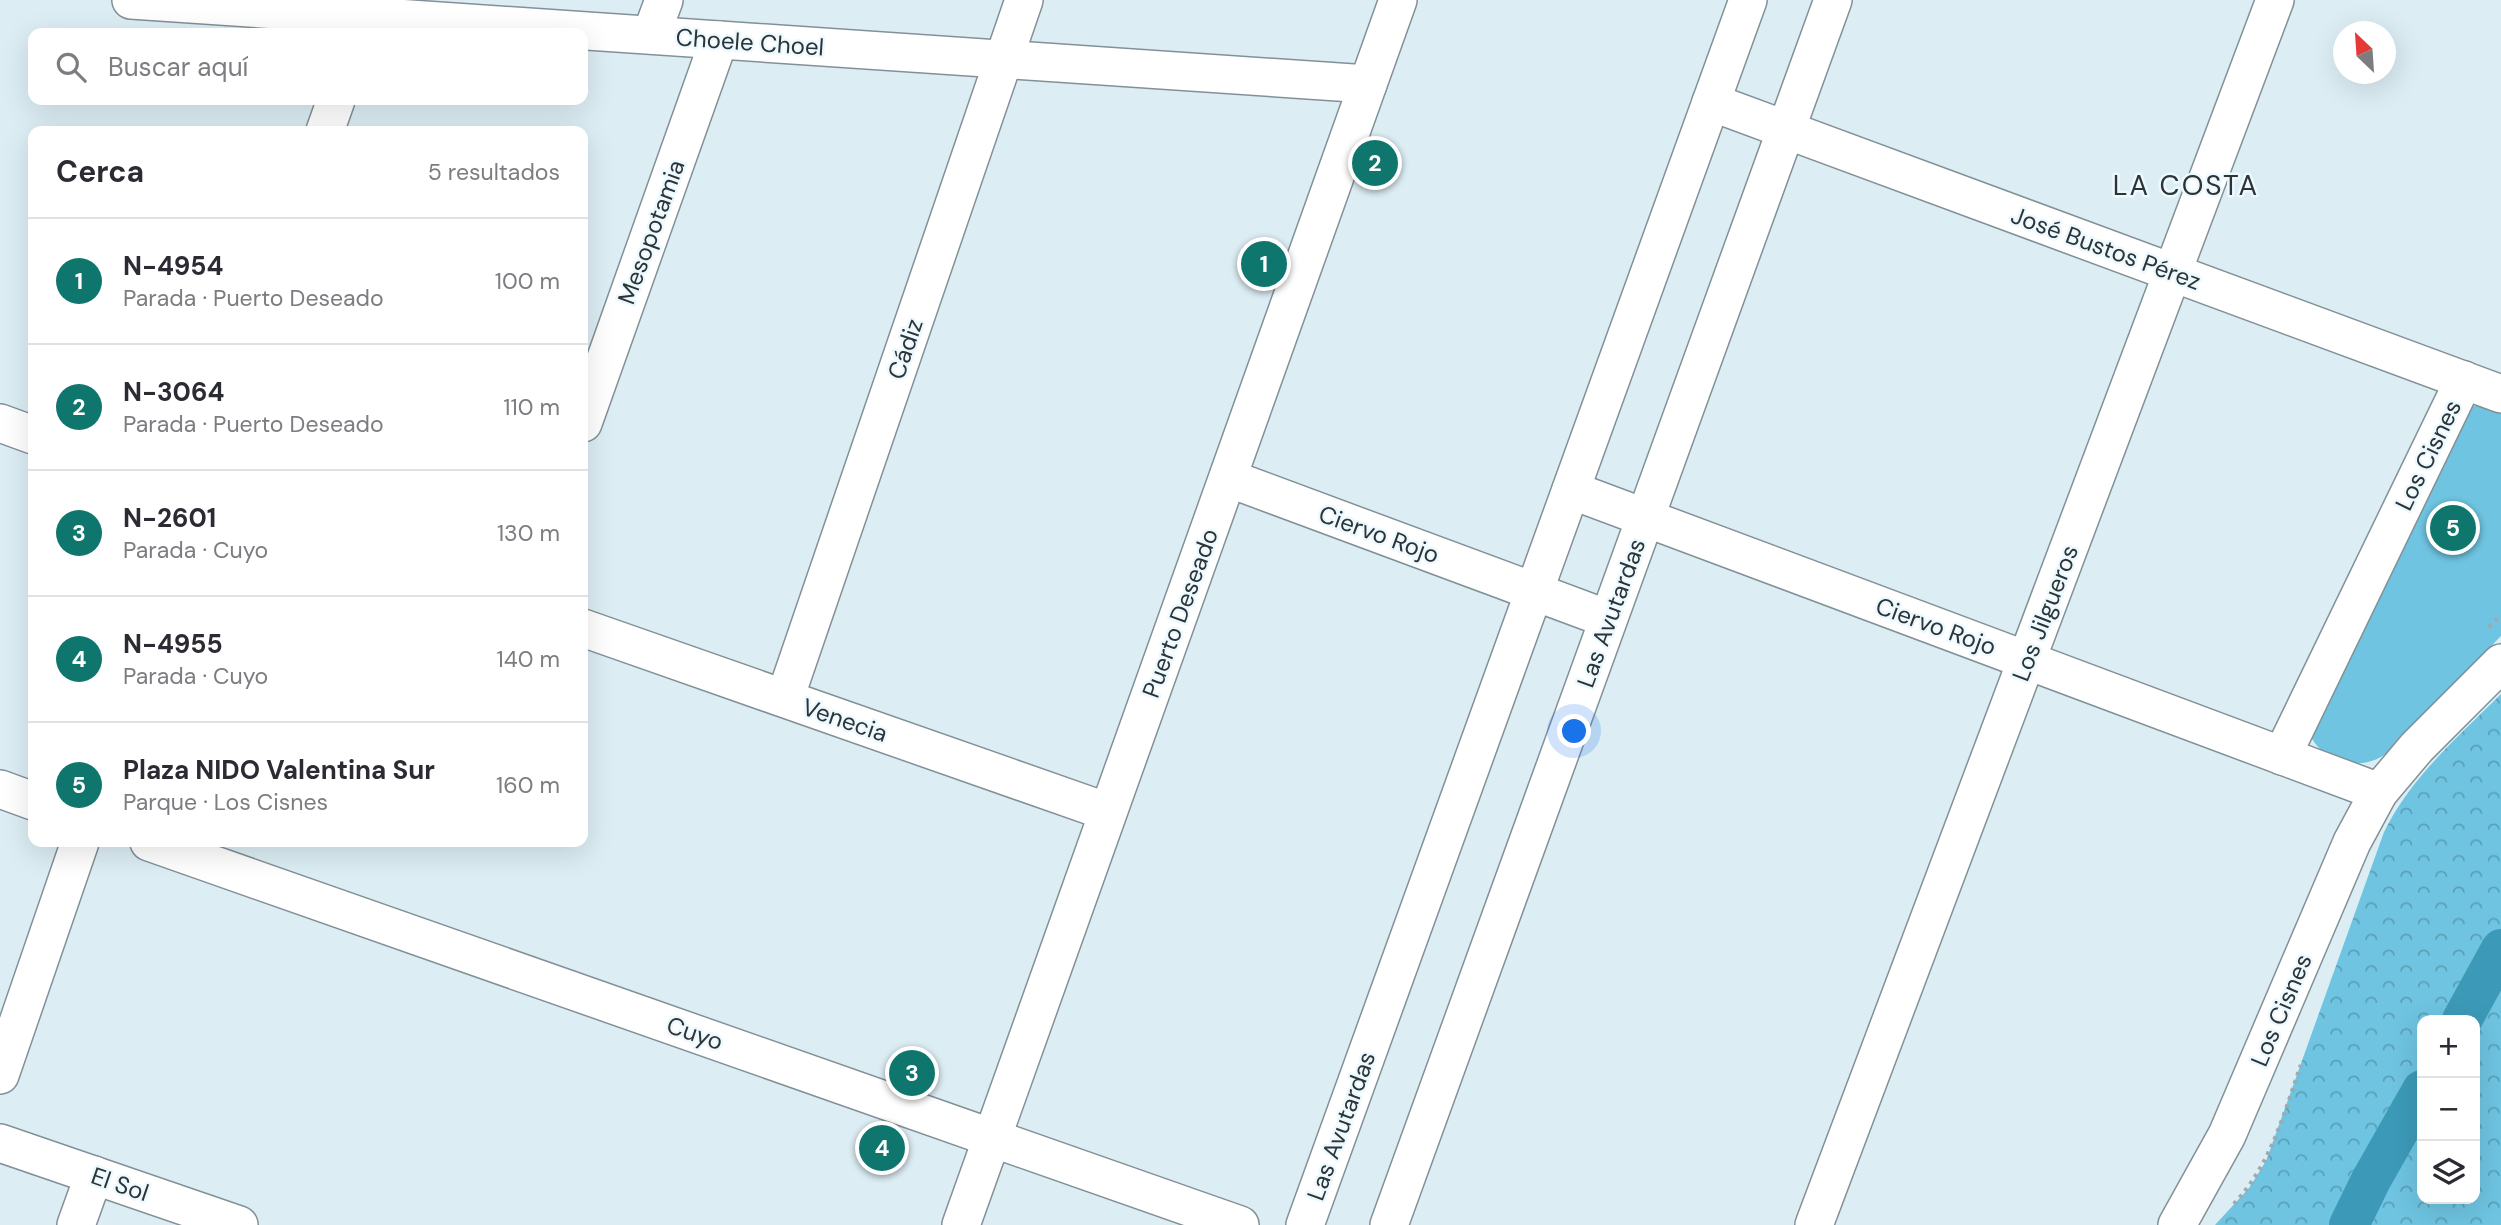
<!DOCTYPE html>
<html lang="es">
<meta charset="utf-8">
<style>
body{margin:0;font-family:"DM Sans",sans-serif;background:#f7f7f7;color:#2b2b33}
.controls{position:absolute;right:21px;bottom:21px;display:grid;overflow:hidden;border-radius:14px;box-shadow:0 7px 28px #0002}
.controls button{width:63px;height:63px;display:grid;place-items:center;padding:0;border:0;border-bottom:2px solid #e1e1e2;background:#fff;color:#2b2b33;font:35px sans-serif}
.compass{position:absolute;left:2333px;top:21px;width:63px;height:63px;border-radius:50%;background:#fff;box-shadow:0 7px 28px #0002;rotate:335deg}
.you{position:absolute;left:1575px;top:732px;width:24px;height:24px;margin:-18px;border:5px solid #fff;border-radius:50%;background:#1a73e8;box-shadow:0 0 0 10px #1a73e833}
.badge{display:grid;place-items:center;width:46px;height:46px;border-radius:50%;background:#0f766e;color:#fff;font-size:23px;font-weight:700}
.pin{position:absolute;translate:-50% -50%;border:4px solid #fff;box-shadow:0 2px 7px #0006}
.list{margin:0;padding:0;list-style:none}
h2{display:flex;justify-content:space-between;align-items:center;height:91px;margin:0;padding:0 28px;font-size:30px}
h2 small{font-size:23px;font-weight:400;color:#7c7c81}
.list li{display:grid;grid-template-columns:46px 1fr auto;gap:21px;align-items:center;box-sizing:border-box;height:126px;padding:0 28px;border-top:2px solid #e1e1e2}
.list b{display:block;font-size:26px;white-space:nowrap}
.list p{margin:0;font-size:23px;white-space:nowrap;color:#7c7c81}
.list em{font-size:23px;font-style:normal;color:#7c7c81}
.icon{flex:none;width:38px;height:38px;fill:none;stroke:currentColor;stroke-width:2;stroke-linecap:round;stroke-linejoin:round}
.map{position:relative;flex:none;width:2501px;height:1225px;overflow:hidden}
.search{position:absolute;background:#fff;box-shadow:0 7px 28px #0002;left:28px;top:28px;width:560px;height:77px;display:flex;align-items:center;gap:18px;box-sizing:border-box;padding:0 24px;border-radius:14px;color:#7c7c81;font-size:26px}
.panel{position:absolute;background:#fff;box-shadow:0 7px 28px #0002;left:28px;top:126px;width:560px;height:721px;border-radius:14px}
.map>svg:first-child{display:block}
.forest{fill:url(#forest-crowns);fill-rule:evenodd}
.park{fill:#6ec4e1}
.lines{fill:none;stroke-linecap:round;stroke-linejoin:round}
.canal{stroke:#3c9ab8;stroke-width:40}
.minor-casing{stroke:#829197;stroke-width:40}
.path{stroke:#9daab0;stroke-width:4.5;stroke-dasharray:3.5 5;stroke-linecap:butt}
.minor{stroke:#fff;stroke-width:37}
.labels{text-anchor:middle;dominant-baseline:central;stroke-width:5;stroke-linejoin:round;paint-order:stroke}
.street-label{font-size:24px;fill:#2d3336;stroke:#ecfaff}
.quarter-label{font-size:28px;letter-spacing:2px;fill:#2d3336;stroke:#ecfaff}
</style>
<div class="map">
<svg width="2501" height="1225" viewBox="0 0 2501 1225">
<defs>
<pattern id="forest-crowns" width="20" height="18" patternUnits="userSpaceOnUse" patternTransform="scale(1.75)"><rect width="20" height="18" fill="#6ec4e1"/><path d="M2 6a3 3 0 1 1 6 0M12 15a3 3 0 1 1 6 0" fill="none" stroke="#5ba0b7"/></pattern>
</defs>
<rect width="100%" height="100%" fill="#dcedf4"/>
<path class="forest" d="M 2501,694 L 2501,1225 L 2215,1225 L 2249,1188 L 2266,1161 L 2384,832 C 2411,777 2458,737 2501,694 ZM 2422,1020 L 2475,1020 L 2475,1199 L 2422,1199 Z"/>
<path class="park" d="M 2483,404 L 2501,410 L 2501,636 L 2387,753 C 2362,772 2326,764 2311,737 L 2470,407 Z"/>
<g class="lines">
<g class="canal">
<polyline points="2462,1020 2501,949"/>
<polyline points="2349,1225 2371,1180 2422,1090"/>
</g>
<defs>
<g id="minor">
<polyline points="131,0 1368,84"/>
<polyline points="651,35 664,0"/>
<polyline points="1711,102 2501,394"/>
<polyline points="325,131 336,100"/>
<polyline points="0,423 33,435"/>
<polyline points="583,423 719,40"/>
<polyline points="1228,478 1608,619"/>
<polyline points="1571,490 2379,792"/>
<polyline points="583,628 1108,812"/>
<polyline points="785,698 1024,0"/>
<polyline points="2282,756 2464,380"/>
<polyline points="0,789 33,801"/>
<polyline points="149,842 1240,1225"/>
<polyline points="0,1075 80,842"/>
<polyline points="0,1143 239,1225"/>
<polyline points="76,1225 94,1175"/>
<polyline points="961,1225 1398,0"/>
<polyline points="1305,1225 1748,0"/>
<polyline points="1389,1225 1833,0"/>
<polyline points="1814,1225 2275,0"/>
<polyline points="2177,1225 2227,1135 2352,842 2379,792 2417,747 2501,663"/>
</g>
</defs>
<use href="#minor" class="minor-casing"/>
<g class="path">
<polyline points="2489,627 2501,615"/>
<path d="M 2234,1204 C 2271,1165 2284,1114 2301,1065"/>
</g>
<use href="#minor" class="minor"/>
</g>
<g class="labels">
<g class="street-label">
<text transform="translate(750 42) rotate(4)">Choele Choel</text>
<text transform="translate(651 232) rotate(-70)">Mesopotamia</text>
<text transform="translate(2106 248) rotate(20)">José Bustos Pérez</text>
<text transform="translate(905 349) rotate(-71)">Cádiz</text>
<text transform="translate(2428 455) rotate(-64)">Los Cisnes</text>
<text transform="translate(1379 534) rotate(20)">Ciervo Rojo</text>
<text transform="translate(1180 613) rotate(-70)">Puerto Deseado</text>
<text transform="translate(1611 613) rotate(-70)">Las Avutardas</text>
<text transform="translate(2045 613) rotate(-69)">Los Jilgueros</text>
<text transform="translate(1936 626) rotate(20)">Ciervo Rojo</text>
<text transform="translate(845 720) rotate(19)">Venecia</text>
<text transform="translate(2281 1010) rotate(-67)">Los Cisnes</text>
<text transform="translate(695 1033) rotate(19)">Cuyo</text>
<text transform="translate(1341 1126) rotate(-70)">Las Avutardas</text>
<text transform="translate(120 1184) rotate(19)">El Sol</text>
</g>
<g class="quarter-label">
<text x="2186" y="185">LA COSTA</text>
</g>
</g>
</svg>
<div class="controls">
<button>+</button>
<button>−</button>
<button><svg class="icon" aria-label="layers" viewBox="0 0 24 24"><path d="M12 4l9 5-9 5-9-5zM3 14l9 5 9-5"/></svg></button>
</div>
<svg class="compass" viewBox="-18 -18 36 36"><path d="M0-13l5 13h-10z" fill="#e53935"/><path d="M0 13l5-13h-10z" fill="#7c7c81"/></svg>
<div class="you"></div>
<div class="pin badge" style="left:1264px;top:264px">1</div>
<div class="pin badge" style="left:1375px;top:163px">2</div>
<div class="pin badge" style="left:912px;top:1073px">3</div>
<div class="pin badge" style="left:882px;top:1148px">4</div>
<div class="pin badge" style="left:2453px;top:528px">5</div>
<div class="search"><svg class="icon" aria-label="search" viewBox="0 0 24 24"><circle cx="10" cy="10" r="6"/><path d="M15 15l6 6"/></svg>Buscar aquí</div>
<section class="panel">
<h2>Cerca<small>5 resultados</small></h2>
<ul class="list">
<li><span class="badge">1</span><div><b>N-4954</b><p>Parada · Puerto Deseado</p></div><em>100 m</em></li>
<li><span class="badge">2</span><div><b>N-3064</b><p>Parada · Puerto Deseado</p></div><em>110 m</em></li>
<li><span class="badge">3</span><div><b>N-2601</b><p>Parada · Cuyo</p></div><em>130 m</em></li>
<li><span class="badge">4</span><div><b>N-4955</b><p>Parada · Cuyo</p></div><em>140 m</em></li>
<li><span class="badge">5</span><div><b>Plaza NIDO Valentina Sur</b><p>Parque · Los Cisnes</p></div><em>160 m</em></li>
</ul>
</section>
</div>
